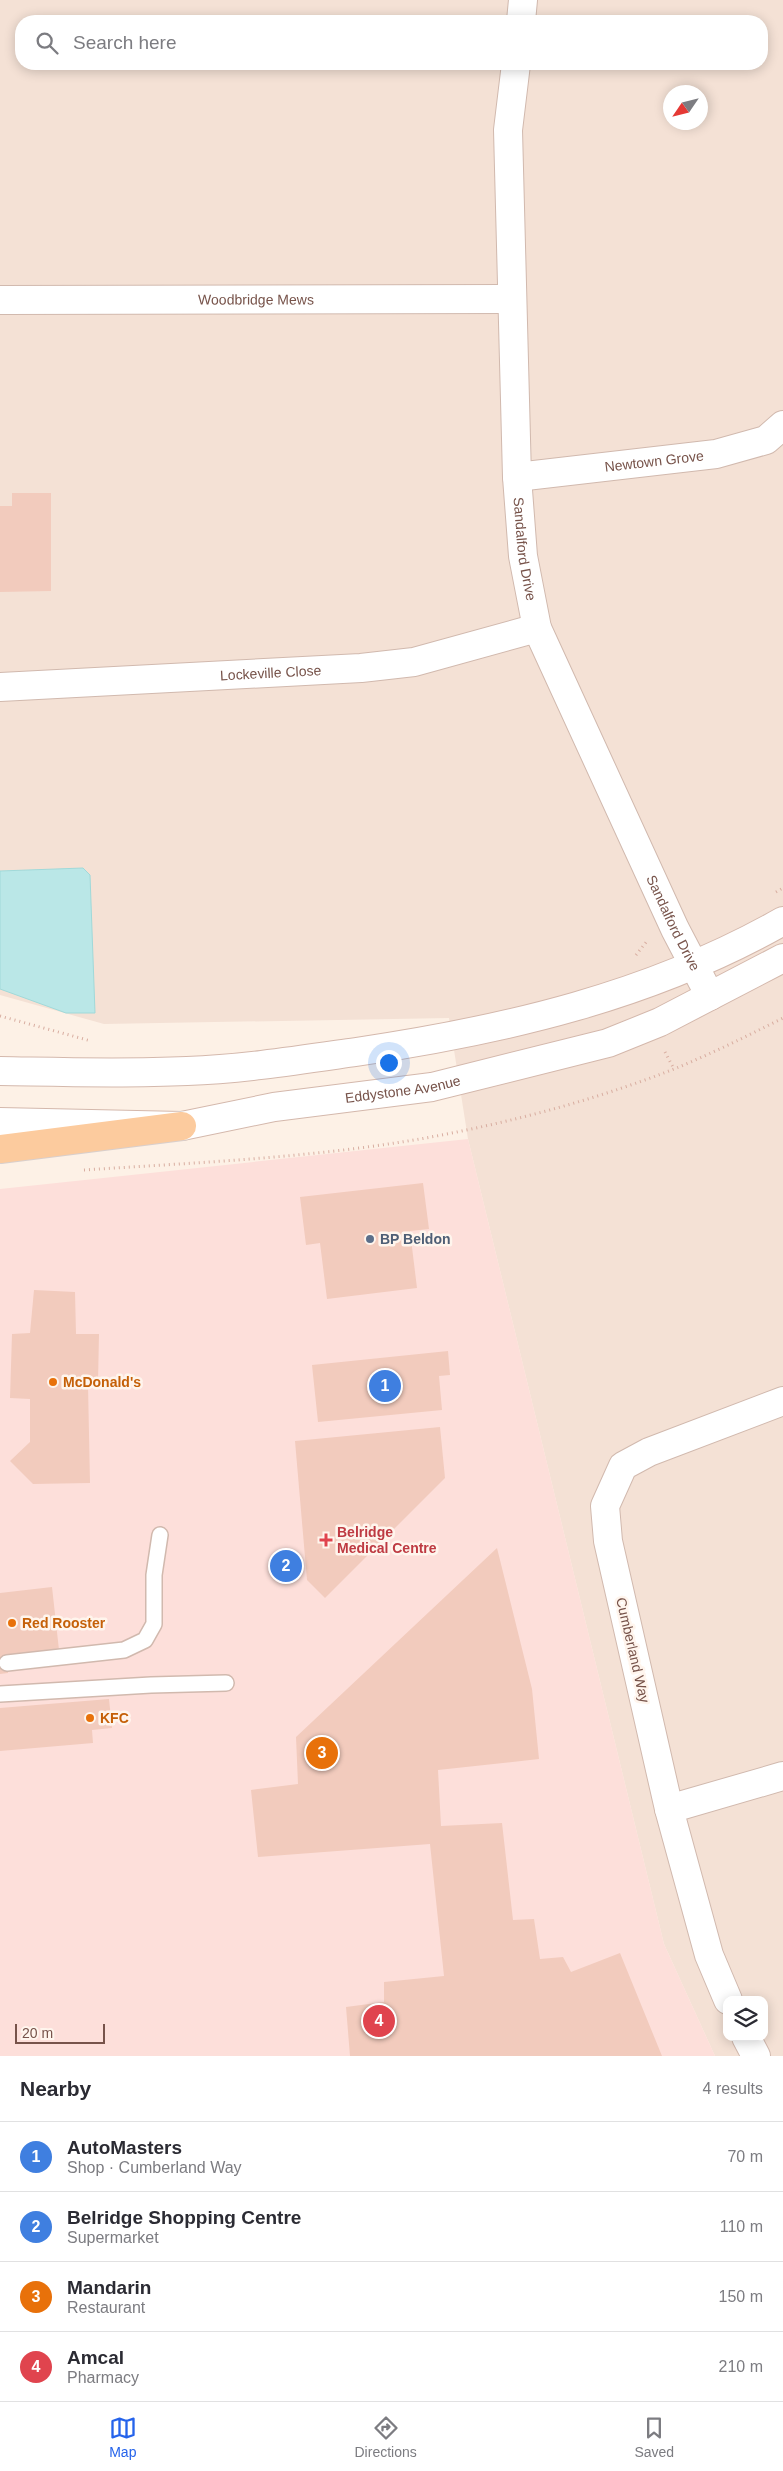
<!DOCTYPE html>
<meta charset="utf-8">
<style>
body{margin:0;font-family:Helvetica,sans-serif;background:#f2f2f3;color:#2b2b33}
.controls{position:absolute;right:15px;bottom:15px;display:grid;overflow:hidden;border-radius:10px;box-shadow:0 2px 12px #0003}
.controls button{width:45px;height:45px;display:grid;place-items:center;padding:0;border:0;border-bottom:1px solid #e1e1e2;background:#fff;color:#2b2b33;font:25px sans-serif}
.compass{position:absolute;left:663px;top:85px;width:45px;height:45px;border-radius:50%;background:#fff;box-shadow:0 2px 12px #0003;rotate:235deg}
.scale{position:absolute;left:15px;bottom:12px;width:90px;box-sizing:border-box;padding-left:5px;border:2px solid #77534a;border-top:0;font-size:14px;line-height:18px;white-space:nowrap;color:#77534a;-webkit-text-stroke:4px #fff5ed;paint-order:stroke}
.you{position:absolute;left:388px;top:1062px;width:18px;height:18px;margin:-12px;border:4px solid #fff;border-radius:50%;background:#1a73e8;box-shadow:0 0 0 8px #1a73e833}
.badge{display:grid;place-items:center;width:32px;height:32px;border-radius:50%;background:#2563eb;color:#fff;font-size:16px;font-weight:700}
.pin{position:absolute;translate:-50% -50%;border:2px solid #fff;box-shadow:0 1px 5px #0006}
.list{margin:0;padding:0;list-style:none}
h2{display:flex;justify-content:space-between;align-items:center;height:65px;margin:0;padding:0 20px;font-size:21px}
h2 small{font-size:16px;font-weight:400;color:#7c7c81}
.list li{display:grid;grid-template-columns:32px 1fr auto;gap:15px;align-items:center;box-sizing:border-box;height:70px;padding:0 20px;border-top:1px solid #e1e1e2}
.list b{display:block;font-size:19px;white-space:nowrap}
.list p{margin:0;font-size:16px;white-space:nowrap;color:#7c7c81}
.list em{font-size:16px;font-style:normal;color:#7c7c81}
.icon{flex:none;width:28px;height:28px;fill:none;stroke:currentColor;stroke-width:2;stroke-linecap:round;stroke-linejoin:round}
.map{position:relative;flex:none;width:783px;height:2056px;overflow:hidden}
.search{position:absolute;background:#fff;box-shadow:0 2px 12px #0003;left:15px;right:15px;top:15px;height:55px;display:flex;align-items:center;gap:12px;box-sizing:border-box;padding:0 18px;border-radius:20px;color:#7c7c81;font-size:19px}
.sheet{height:345px;background:#fff}
nav{display:flex;justify-content:space-around;align-items:center;box-sizing:border-box;height:70px;border-top:1px solid #e1e1e2;background:#fff;font-size:14px;color:#7c7c81}
nav a{display:grid;justify-items:center;gap:2px}
nav .on{color:#2563eb}
.map>svg:first-child{display:block}
.residential{fill:#f4e1d5;fill-rule:evenodd}
.commercial{fill:#fddfda}
.water{fill:#bae7e7;stroke:#a0d9d9}
.building{fill:#f2cbbd}
.lines{fill:none;stroke-linecap:round;stroke-linejoin:round}
.lane-casing{stroke:#d1b9ae;stroke-width:18}
.street-casing{stroke:#d1b9ae;stroke-width:30}
.secondary-casing{stroke:#d4b8ac;stroke-width:30}
.primary-casing{stroke:#d9cfcc;stroke-width:30}
.path{stroke:#d8ada0;stroke-width:3;stroke-dasharray:1 4;stroke-linecap:butt}
.lane{stroke:#fff;stroke-width:15}
.street{stroke:#fff;stroke-width:28}
.secondary{stroke:#fff;stroke-width:28}
.primary{stroke:#fccb9e;stroke-width:28}
.service-dot{fill:#5c6f8a;stroke:#fff5ed;stroke-width:2}
.food-dot{fill:#e8710a;stroke:#fff5ed;stroke-width:2}
.health-dot{fill:#e0444e;stroke:#fff5ed;stroke-width:2}
.labels{text-anchor:middle;dominant-baseline:central;stroke-width:5;stroke-linejoin:round;paint-order:stroke}
.street-label{font-size:14px;fill:#77534a;stroke:#fff5ed}
.service-label{font-size:14px;font-weight:bold;fill:#4e5e75;stroke:#fff5ed;text-anchor:start}
.food-label{font-size:14px;font-weight:bold;fill:#c56008;stroke:#fff5ed;text-anchor:start}
.health-label{font-size:14px;font-weight:bold;fill:#be3a42;stroke:#fff5ed;text-anchor:start}
</style>
<div class="map">
<svg width="783" height="2056" viewBox="0 0 783 2056">
<rect width="100%" height="100%" fill="#fdf1e6"/>
<path class="residential" d="M 0,0 L 783,0 L 783,2056 L 715,2056 L 664,1944 L 468,1139 L 449,1018 L 104,1024 L 0,995 ZM 21,21 L 762,21 L 762,64 L 21,64 ZM 670,92 L 700,92 L 700,122 L 670,122 ZM 727,2000 L 764,2000 L 764,2037 L 727,2037 Z"/>
<polygon class="commercial" points="468,1139 664,1944 715,2056 0,2056 0,1189"/>
<polygon class="water" points="83,868 90,875 95,1013 66,1013 0,989 0,871"/>
<g class="building">
<polygon points="12,493 51,493 51,591 0,592 0,506 12,506"/>
<polygon points="423,1183 429,1229 410,1231 417,1288 327,1299 320,1243 306,1245 300,1197"/>
<polygon points="34,1290 75,1292 76,1334 99,1334 98,1382 88,1385 90,1483 33,1484 10,1461 30,1442 30,1399 10,1398 12,1334 30,1333"/>
<polygon points="448,1351 450,1375 439,1376 442,1410 318,1422 312,1365"/>
<polygon points="440,1427 445,1478 325,1598 307,1580 295,1441"/>
<polygon points="497,1548 532,1689 539,1759 438,1770 441,1826 502,1823 513,1920 534,1919 540,1959 563,1957 571,1972 620,1953 662,2056 350,2056 346,2007 384,2002 384,1982 444,1976 430,1844 258,1857 251,1790 298,1784 296,1737"/>
<polygon points="52,1587 59,1650 6,1655 8,1673 0,1674 0,1593"/>
<polygon points="109,1699 112,1728 92,1730 93,1743 0,1751 0,1708"/>
</g>
<g class="lines">
<defs>
<g id="lane">
<polyline points="7,1663 124,1650 145,1640 154,1624 154,1575 160,1535"/>
<polyline points="0,1694 151,1685 226,1683"/>
</g>
<g id="street">
<polyline points="521,21 523,0"/>
<path id="s1" d="M 516,64 L 508,130 L 517,477 L 523,556 L 537,628 L 675,929 L 710,996"/>
<path id="s2" d="M 0,300 L 512,299"/>
<path id="s3" d="M 517,477 L 716,454 L 766,440 L 783,425"/>
<path id="s4" d="M 0,687 L 361,668 L 414,662 L 537,628"/>
<polyline points="669,1809 783,1776"/>
<polyline points="728,2000 709,1955 669,1809 608,1541 605,1506 623,1466 649,1452 783,1401"/>
<polyline points="746,2037 756,2056"/>
</g>
<g id="secondary">
<path d="M 0,1071 C 62,1072 124,1074 187,1071 C 243,1069 300,1060 356,1052 C 505,1030 651,996 783,921"/>
<path id="s5" d="M 0,1122 L 182,1126 L 274,1107 L 432,1087 L 608,1043 L 660,1022 L 783,958"/>
</g>
<polyline id="primary" points="0,1149 182,1126"/>
</defs>
<use href="#lane" class="lane-casing"/>
<use href="#street" class="street-casing"/>
<use href="#secondary" class="secondary-casing"/>
<use href="#primary" class="primary-casing"/>
<g class="path">
<polyline points="776,892 783,888"/>
<polyline points="636,955 647,941"/>
<polyline points="0,1016 91,1041"/>
<polyline points="665,1052 674,1069"/>
<path d="M 84,1170 C 206,1162 332,1157 452,1133 C 527,1118 603,1097 674,1069 C 711,1054 747,1036 783,1018"/>
</g>
<use href="#lane" class="lane"/>
<use href="#street" class="street"/>
<use href="#secondary" class="secondary"/>
<use href="#primary" class="primary"/>
</g>
<circle class="service-dot" cx="370" cy="1239" r="5"/>
<g class="food-dot">
<circle cx="53" cy="1382" r="5"/>
<circle cx="12" cy="1623" r="5"/>
<circle cx="90" cy="1718" r="5"/>
</g>
<path class="health-dot" d="M323.5 1532.5h5v5h5v5h-5v5h-5v-5h-5v-5h5z"/>
<g class="labels">
<g class="street-label">
<text stroke="none"><textPath href="#s2" startOffset="256">Woodbridge Mews</textPath></text>
<text stroke="none"><textPath href="#s3" startOffset="138">Newtown Grove</textPath></text>
<text stroke="none"><textPath href="#s1" startOffset="486">Sandalford Drive</textPath></text>
<text stroke="none"><textPath href="#s4" startOffset="271">Lockeville Close</textPath></text>
<text stroke="none"><textPath href="#s1" startOffset="891">Sandalford Drive</textPath></text>
<text stroke="none"><textPath href="#s5" startOffset="406">Eddystone Avenue</textPath></text>
<text transform="translate(633 1650) rotate(77)">Cumberland Way</text>
</g>
<g class="service-label">
<text x="380" y="1239">BP Beldon</text>
</g>
<g class="food-label">
<text x="63" y="1382">McDonald's</text>
<text x="22" y="1623">Red Rooster</text>
<text x="100" y="1718">KFC</text>
</g>
<g class="health-label">
<text x="337" y="1532">Belridge<tspan x="337" dy="16">Medical Centre</tspan></text>
</g>
</g>
</svg>
<div class="controls">
<button><svg class="icon" aria-label="layers" viewBox="0 0 24 24"><path d="M12 4l9 5-9 5-9-5zM3 14l9 5 9-5"/></svg></button>
</div>
<svg class="compass" viewBox="-18 -18 36 36"><path d="M0-13l5 13h-10z" fill="#e53935"/><path d="M0 13l5-13h-10z" fill="#7c7c81"/></svg>
<div class="scale">20 m</div>
<div class="you"></div>
<div class="pin badge" style="left:385px;top:1386px;background:#3f7fe0">1</div>
<div class="pin badge" style="left:286px;top:1566px;background:#3f7fe0">2</div>
<div class="pin badge" style="left:322px;top:1753px;background:#e8710a">3</div>
<div class="pin badge" style="left:379px;top:2021px;background:#e0444e">4</div>
<div class="search"><svg class="icon" aria-label="search" viewBox="0 0 24 24"><circle cx="10" cy="10" r="6"/><path d="M15 15l6 6"/></svg>Search here</div>
</div>
<section class="sheet">
<h2>Nearby<small>4 results</small></h2>
<ul class="list">
<li><span class="badge" style="background:#3f7fe0">1</span><div><b>AutoMasters</b><p>Shop · Cumberland Way</p></div><em>70 m</em></li>
<li><span class="badge" style="background:#3f7fe0">2</span><div><b>Belridge Shopping Centre</b><p>Supermarket</p></div><em>110 m</em></li>
<li><span class="badge" style="background:#e8710a">3</span><div><b>Mandarin</b><p>Restaurant</p></div><em>150 m</em></li>
<li><span class="badge" style="background:#e0444e">4</span><div><b>Amcal</b><p>Pharmacy</p></div><em>210 m</em></li>
</ul>
</section>
<nav>
<a class="on"><svg class="icon" aria-label="map" viewBox="0 0 24 24"><path d="M3 6l6-2 6 2 6-2v14l-6 2-6-2-6 2zM9 4v14M15 6v14"/></svg>Map</a>
<a><svg class="icon" aria-label="directions" viewBox="0 0 24 24"><path d="M12 3l9 9-9 9-9-9zM9 14v-3h6M13 9l2 2-2 2"/></svg>Directions</a>
<a><svg class="icon" aria-label="saved" viewBox="0 0 24 24"><path d="M7 4h10v16l-5-4-5 4z"/></svg>Saved</a>
</nav>
